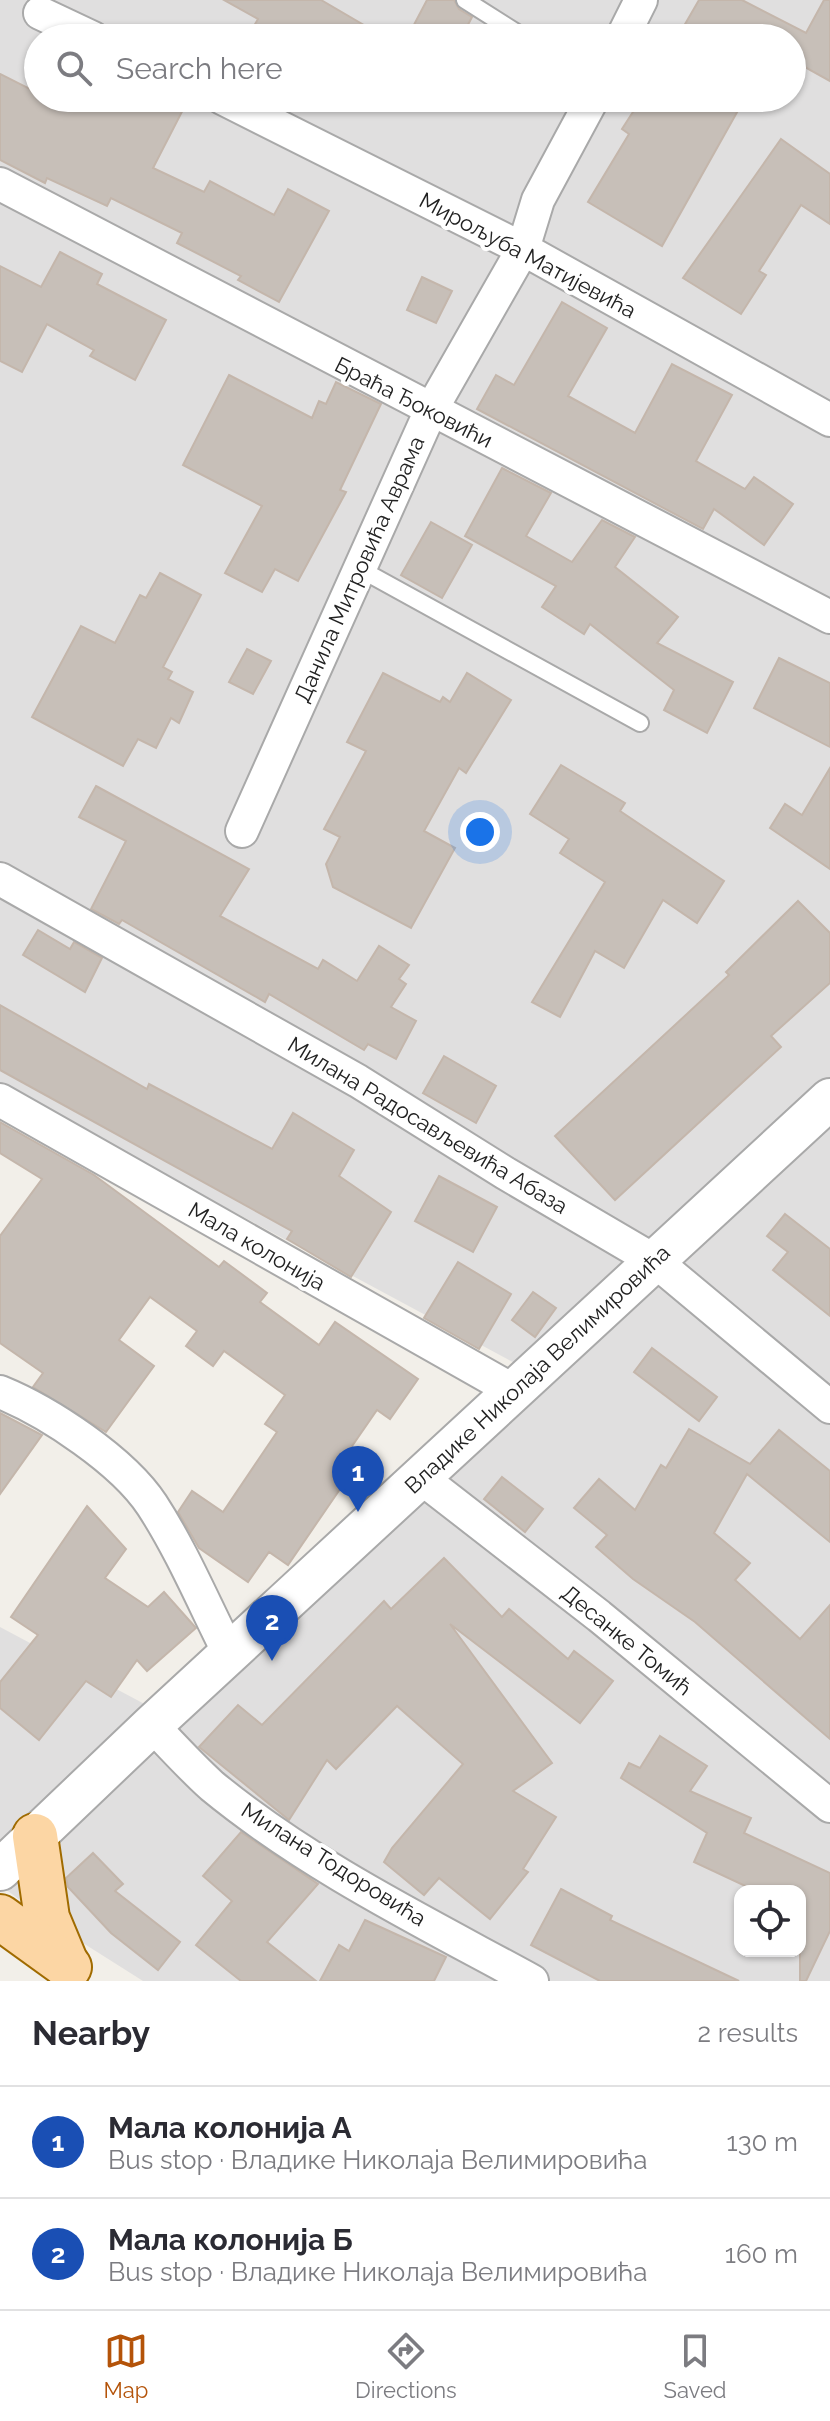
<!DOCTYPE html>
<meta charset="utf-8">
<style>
body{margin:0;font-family:Raleway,sans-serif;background:#f2f2f3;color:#2b2b33}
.controls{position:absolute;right:24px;bottom:24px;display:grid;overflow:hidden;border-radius:16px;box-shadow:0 2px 6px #0004}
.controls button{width:72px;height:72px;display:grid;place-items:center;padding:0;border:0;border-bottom:2px solid #e1e1e2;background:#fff;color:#2b2b33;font:40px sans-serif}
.you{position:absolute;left:480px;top:832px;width:28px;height:28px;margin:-20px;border:6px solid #fff;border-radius:50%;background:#1a73e8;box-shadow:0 0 0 12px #1a73e833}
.badge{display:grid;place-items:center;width:52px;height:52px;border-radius:50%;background:#b45309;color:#fff;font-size:26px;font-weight:700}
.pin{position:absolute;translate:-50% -66px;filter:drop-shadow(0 2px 4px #0008)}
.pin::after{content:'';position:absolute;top:42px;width:28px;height:24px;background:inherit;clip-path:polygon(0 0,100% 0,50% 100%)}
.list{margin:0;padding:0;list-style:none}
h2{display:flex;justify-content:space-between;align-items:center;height:104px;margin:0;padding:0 32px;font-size:34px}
h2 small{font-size:26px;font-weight:400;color:#7c7c81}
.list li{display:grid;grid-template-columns:52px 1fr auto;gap:24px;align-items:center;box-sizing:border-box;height:112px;padding:0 32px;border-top:2px solid #e1e1e2}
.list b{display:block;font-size:30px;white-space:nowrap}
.list p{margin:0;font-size:26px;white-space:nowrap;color:#7c7c81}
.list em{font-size:26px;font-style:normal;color:#7c7c81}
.icon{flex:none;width:44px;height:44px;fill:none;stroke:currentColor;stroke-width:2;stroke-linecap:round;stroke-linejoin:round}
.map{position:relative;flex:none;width:830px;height:1981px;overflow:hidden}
.search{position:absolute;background:#fff;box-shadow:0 2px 6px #0004;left:24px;right:24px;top:24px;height:88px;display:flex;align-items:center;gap:20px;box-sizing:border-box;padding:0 28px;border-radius:44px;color:#7c7c81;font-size:30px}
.sheet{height:328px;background:#fff}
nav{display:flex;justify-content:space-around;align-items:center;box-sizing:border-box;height:112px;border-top:2px solid #e1e1e2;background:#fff;font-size:22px;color:#7c7c81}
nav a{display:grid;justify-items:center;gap:4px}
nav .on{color:#b45309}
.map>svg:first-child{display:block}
.residential{fill:#e0dfdf;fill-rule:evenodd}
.building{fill:#c7bfb8;stroke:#c4b6ab;stroke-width:2}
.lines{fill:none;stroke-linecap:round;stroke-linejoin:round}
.service-casing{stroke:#a9a9a9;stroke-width:20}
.minor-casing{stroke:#a9a9a9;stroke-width:36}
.tertiary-casing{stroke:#a9a9a9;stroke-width:44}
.primary-casing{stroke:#a06b00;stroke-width:48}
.service{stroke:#fff;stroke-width:16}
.minor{stroke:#fff;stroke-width:32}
.tertiary{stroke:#fff;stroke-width:40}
.primary{stroke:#fcd6a4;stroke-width:44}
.labels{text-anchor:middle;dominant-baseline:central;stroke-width:8;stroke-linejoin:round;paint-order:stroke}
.street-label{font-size:22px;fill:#222;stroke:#fff}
</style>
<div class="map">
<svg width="830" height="1981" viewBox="0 0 830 1981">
<rect width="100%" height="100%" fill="#f2efe9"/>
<path class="residential" d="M 0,0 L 830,0 L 830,1981 L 143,1981 L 45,1919 L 0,1885 L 0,1627 L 152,1708 L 533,1373 L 0,1086 ZM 38,38 L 792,38 L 792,98 L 38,98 ZM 740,1891 L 800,1891 L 800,1951 L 740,1951 Z"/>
<g class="building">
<polygon points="224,0 321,0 386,38 247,38 258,19"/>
<polygon points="427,0 454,0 459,9 472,17 461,38 407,38"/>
<polygon points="699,0 742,0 806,33 824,0 830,0 830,81 792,60 792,38 705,38 684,26"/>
<polygon points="0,74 38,93 38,98 189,98 153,168 204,192 210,181 274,215 288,189 329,211 279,302 238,280 241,276 177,243 182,233 111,198 107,206 47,178 45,183 0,160"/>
<polygon points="642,98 745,98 662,246 588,202 629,134 622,129"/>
<polygon points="781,139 830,174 830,224 801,205 759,271 766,275 741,314 683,278"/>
<polygon points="60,252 102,274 97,284 166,320 135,380 90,356 94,350 47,324 22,372 0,361 0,266 41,287"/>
<polygon points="422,277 452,291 436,323 407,310"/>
<polygon points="562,302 607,328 568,396 635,433 672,364 732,395 696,461 745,489 754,477 793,504 764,545 714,509 703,529 477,409 496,375 514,385"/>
<polygon points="229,375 312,418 319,401 326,404 336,382 381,404 340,490 346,492 298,581 275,569 262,592 225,573 262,506 183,465"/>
<polygon points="502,468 551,493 526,536 572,562 602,520 635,537 615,567 678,617 657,643 733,682 707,733 664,710 674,690 590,624 584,634 542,607 556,586 465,536"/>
<polygon points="431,522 472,545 442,598 401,575"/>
<polygon points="160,573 201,595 163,667 172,672 168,679 193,692 179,723 171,718 156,748 138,739 123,766 32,717 81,626 115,643 140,595 146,598"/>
<polygon points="247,649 271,661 253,694 229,682"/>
<polygon points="779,658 830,683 830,747 754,708"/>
<polygon points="383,673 440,702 443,697 450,702 467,673 511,700 466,773 459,768 424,831 455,848 411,928 333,887 326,864 340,837 324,829 366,751 347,742"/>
<polygon points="561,765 625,803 620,811 724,881 697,923 663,900 624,968 595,951 560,1017 532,1002 605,882 560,853 569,839 530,814"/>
<polygon points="830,768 830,869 770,828 785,804 802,815"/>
<polygon points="96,786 249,869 220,916 318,969 323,960 357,981 379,946 409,965 399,979 406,984 391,1007 416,1021 396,1059 368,1044 364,1050 269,994 265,1002 122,920 119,924 91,909 126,841 79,817"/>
<polygon points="798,901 830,933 830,983 771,1036 781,1047 615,1200 555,1136 729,975 726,972"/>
<polygon points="38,930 70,949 74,942 102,958 85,992 23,955"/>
<polygon points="0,1005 147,1089 149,1084 272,1149 293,1113 354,1150 339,1176 391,1212 351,1277 287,1239 292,1231 0,1070"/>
<polygon points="444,1056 496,1086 476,1123 423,1093"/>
<polygon points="0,1122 94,1175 219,1267 224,1261 267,1293 260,1302 319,1345 335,1322 418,1379 390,1419 377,1410 339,1465 351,1473 288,1565 269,1552 248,1582 199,1548 178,1512 192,1491 223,1512 277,1432 265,1424 285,1395 224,1351 213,1366 186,1346 197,1331 150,1297 119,1340 154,1366 106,1432 33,1387 43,1373 0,1343 0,1236 42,1179 0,1153"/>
<polygon points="439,1176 497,1207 473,1252 415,1221"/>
<polygon points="785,1214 830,1249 830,1316 773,1270 788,1252 767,1236"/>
<polygon points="458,1262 511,1294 479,1349 424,1318"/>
<polygon points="533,1292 556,1308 535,1337 512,1320"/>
<polygon points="652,1348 717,1397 699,1421 634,1372"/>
<polygon points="0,1413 42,1435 0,1494"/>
<polygon points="689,1429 750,1464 779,1430 830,1471 830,1542 747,1474 714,1533 750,1563 735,1580 800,1639 830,1605 830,1739 695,1622 633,1579 596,1547 607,1535 574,1508 599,1479 635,1510 661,1465 666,1468"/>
<polygon points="502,1477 543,1509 525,1532 484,1499"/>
<polygon points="87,1506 126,1549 105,1578 148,1607 164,1592 196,1628 147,1671 137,1660 111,1697 86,1681 39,1740 0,1708 0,1682 38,1635 11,1617"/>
<polygon points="444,1558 502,1617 509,1609 568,1659 574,1651 613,1681 580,1723 450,1624 552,1763 513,1791 556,1817 523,1869 528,1872 490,1919 439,1878 424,1895 384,1862 392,1848 463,1764 397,1706 336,1769 327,1760 289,1820 199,1747 238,1705 262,1725 384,1601 391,1609"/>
<polygon points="660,1736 707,1766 690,1791 751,1818 744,1833 830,1873 830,1931 806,1981 800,1981 800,1891 756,1891 694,1862 707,1833 621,1778 629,1763 640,1768"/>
<polygon points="241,1832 318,1884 267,1942 316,1981 241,1981 196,1945 232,1901 203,1876"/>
<polygon points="93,1853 123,1884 115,1891 180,1942 158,1970 111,1933 68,1887 66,1878"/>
<polygon points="561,1889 612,1916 610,1920 739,1981 600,1981 531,1945"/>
<polygon points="365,1920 446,1957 434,1981 320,1981 339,1945 349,1951"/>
</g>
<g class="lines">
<defs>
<g id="service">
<polyline points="465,0 525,38"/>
<polyline points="360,569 640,723"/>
</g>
<g id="minor">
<polyline points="40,13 93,38"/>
<polyline points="622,38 641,0"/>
<polyline points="222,98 523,249 830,420"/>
<polyline points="0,184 830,617"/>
<polyline points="242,831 431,410 523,249 538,200 593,98"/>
<polyline points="0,879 358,1081 505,1173 655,1261 830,1407"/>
<polyline points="0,1100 514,1391"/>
<path d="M 0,1392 C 49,1412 123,1461 152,1505 C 182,1551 204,1604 229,1653"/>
<polyline points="420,1477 599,1616 830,1806"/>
<path d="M 152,1725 C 171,1745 191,1767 212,1786 C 308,1865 424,1922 532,1981"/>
</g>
<polyline id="tertiary" points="0,1870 152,1725 830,1099"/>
<g id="primary">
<polyline points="35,1836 47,1918 67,1966"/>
<polyline points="0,1917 69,1967"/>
</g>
</defs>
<use href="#service" class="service-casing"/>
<use href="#minor" class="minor-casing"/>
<use href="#tertiary" class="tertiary-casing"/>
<use href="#primary" class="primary-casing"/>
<use href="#service" class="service"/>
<use href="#minor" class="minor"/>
<use href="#tertiary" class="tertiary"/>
<use href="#primary" class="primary"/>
</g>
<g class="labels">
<g class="street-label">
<text transform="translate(528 255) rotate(28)">Мирољуба Матијевића</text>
<text transform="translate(414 402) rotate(27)">Браћа Ђоковићи</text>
<text transform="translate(359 569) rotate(-66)">Данила Митровића Аврама</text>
<text transform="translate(428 1125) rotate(31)">Милана Радосављевића Абаза</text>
<text transform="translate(257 1246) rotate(30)">Мала колонија</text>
<text transform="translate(537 1369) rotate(-43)">Владике Николаја Велимировића</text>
<text transform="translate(627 1640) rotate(39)">Десанке Томић</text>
<text transform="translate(334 1864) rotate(32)">Милана Тодоровића</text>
</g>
</g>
</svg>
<div class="controls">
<button><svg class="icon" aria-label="locate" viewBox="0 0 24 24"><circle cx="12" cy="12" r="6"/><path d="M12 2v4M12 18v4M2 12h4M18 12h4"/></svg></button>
</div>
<div class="you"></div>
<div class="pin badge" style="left:358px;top:1512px;background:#1a4fb4">1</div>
<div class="pin badge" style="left:272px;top:1661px;background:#1a4fb4">2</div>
<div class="search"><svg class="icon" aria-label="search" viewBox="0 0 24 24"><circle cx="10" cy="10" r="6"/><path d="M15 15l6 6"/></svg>Search here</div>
</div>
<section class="sheet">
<h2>Nearby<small>2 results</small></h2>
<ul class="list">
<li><span class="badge" style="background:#1a4fb4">1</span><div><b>Мала колонија А</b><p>Bus stop · Владике Николаја Велимировића</p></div><em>130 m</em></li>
<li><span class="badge" style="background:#1a4fb4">2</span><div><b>Мала колонија Б</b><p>Bus stop · Владике Николаја Велимировића</p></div><em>160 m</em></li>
</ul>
</section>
<nav>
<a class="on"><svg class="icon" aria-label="map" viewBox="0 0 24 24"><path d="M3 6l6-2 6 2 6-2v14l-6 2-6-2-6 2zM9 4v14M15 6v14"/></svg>Map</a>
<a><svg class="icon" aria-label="directions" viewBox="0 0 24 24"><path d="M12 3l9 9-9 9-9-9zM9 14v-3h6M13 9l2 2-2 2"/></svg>Directions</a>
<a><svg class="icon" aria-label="saved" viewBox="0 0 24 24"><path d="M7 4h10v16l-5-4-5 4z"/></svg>Saved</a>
</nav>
